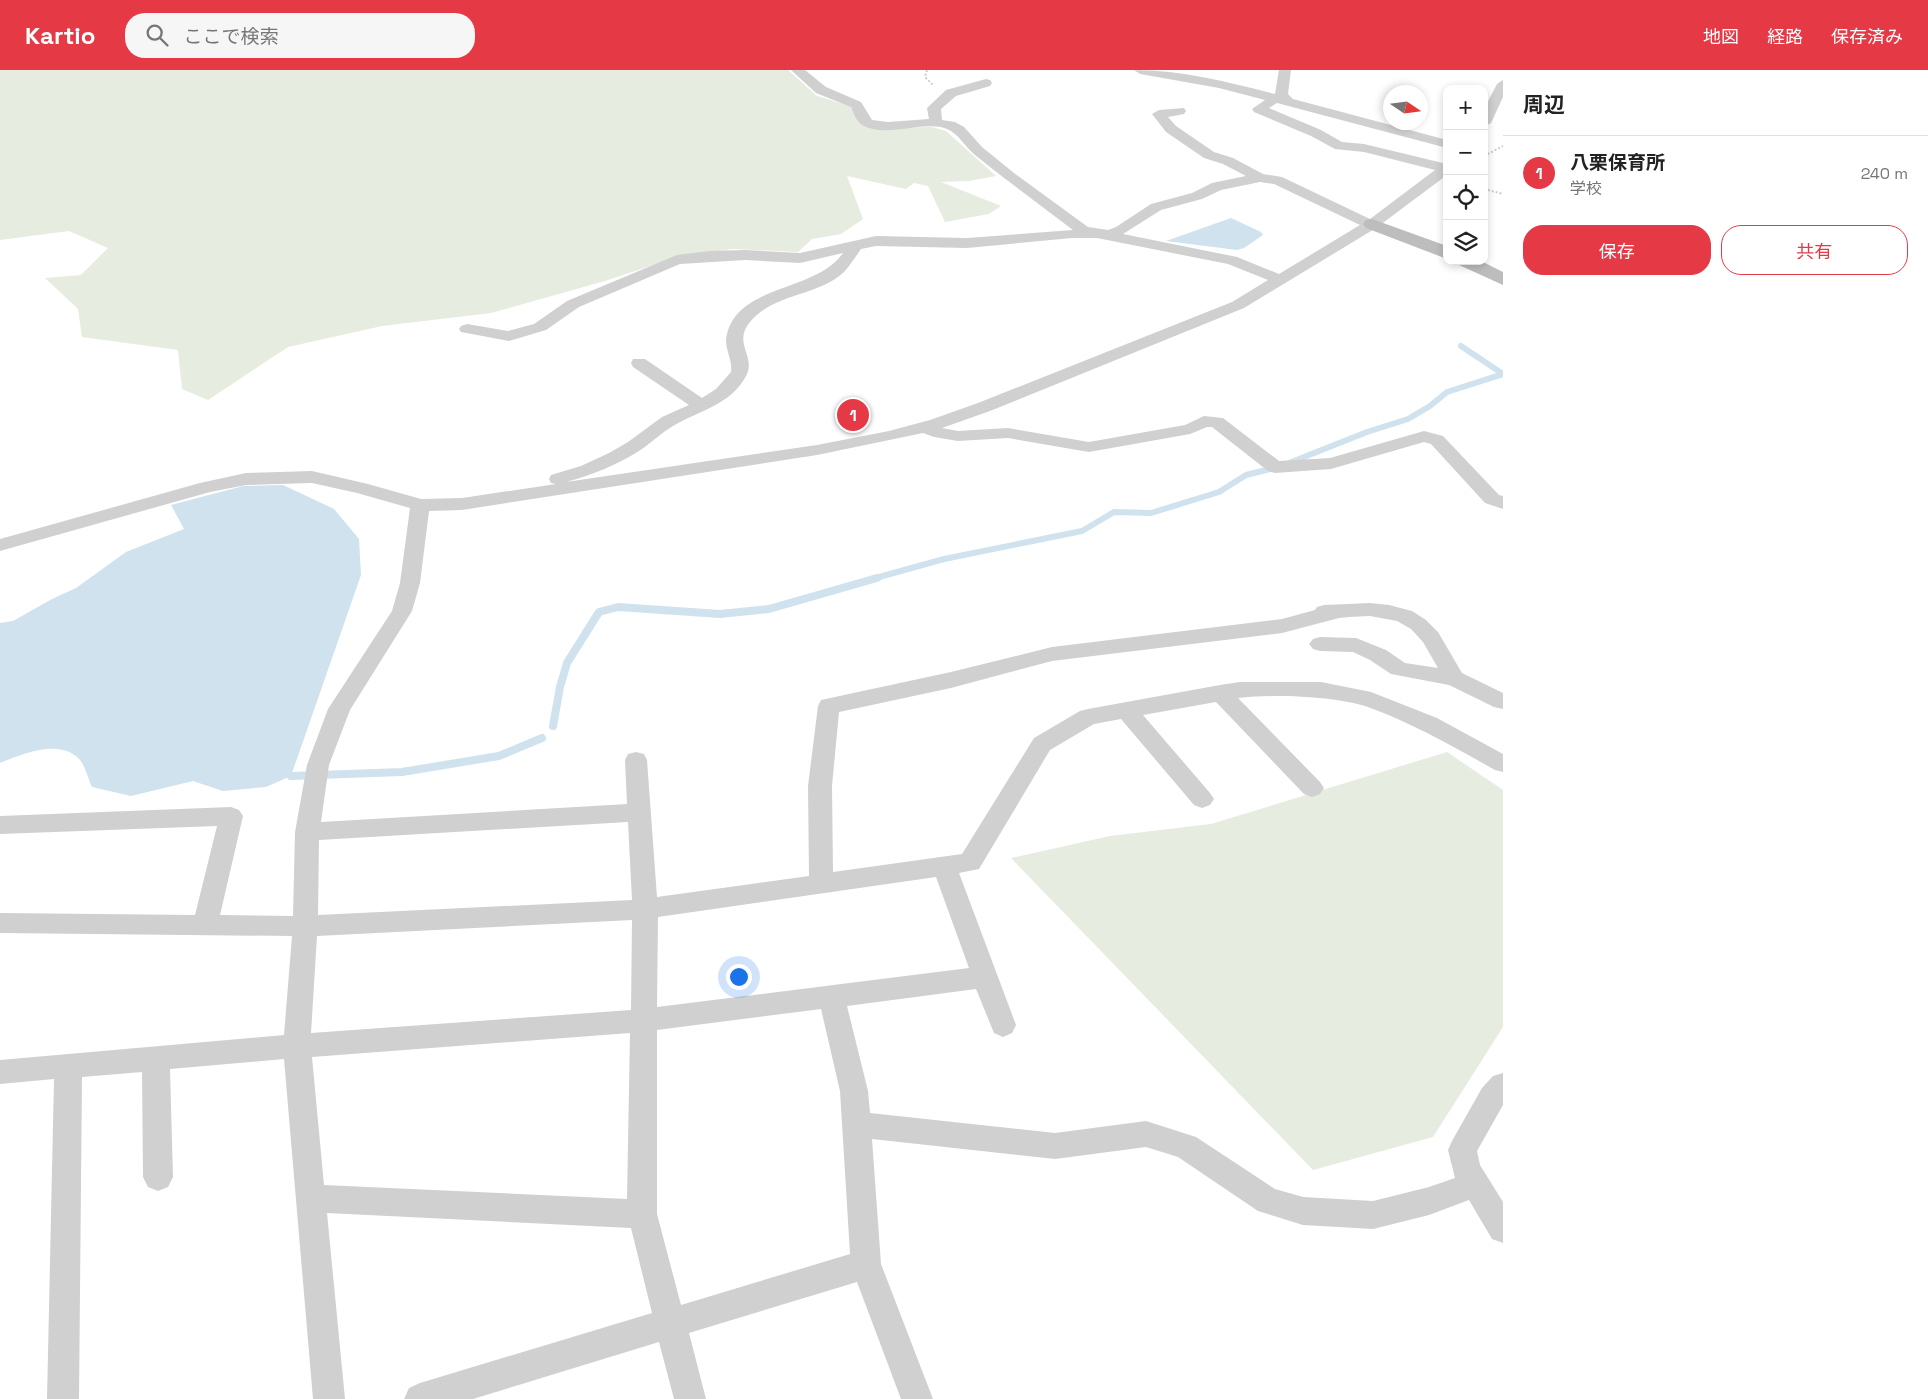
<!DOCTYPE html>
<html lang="ja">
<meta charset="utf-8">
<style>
body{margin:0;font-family:"Space Grotesk","Noto Sans JP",sans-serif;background:#f6f6f6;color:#222}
.controls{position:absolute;right:15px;top:15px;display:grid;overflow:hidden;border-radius:10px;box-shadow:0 2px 8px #0003}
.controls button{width:45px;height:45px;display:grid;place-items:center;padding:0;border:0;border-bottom:1px solid #e0e0e0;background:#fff;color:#222;font:25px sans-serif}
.compass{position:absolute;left:1383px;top:15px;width:45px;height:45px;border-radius:50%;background:#fff;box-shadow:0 2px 8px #0003;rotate:103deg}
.you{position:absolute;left:738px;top:906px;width:18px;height:18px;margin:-12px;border:4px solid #fff;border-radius:50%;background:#1a73e8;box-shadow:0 0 0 8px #1a73e833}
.badge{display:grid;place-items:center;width:32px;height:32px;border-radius:50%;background:#e63946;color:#fff;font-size:16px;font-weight:700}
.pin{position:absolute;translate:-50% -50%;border:2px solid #fff;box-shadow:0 1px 5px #0006}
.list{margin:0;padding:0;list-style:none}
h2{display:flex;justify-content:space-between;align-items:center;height:65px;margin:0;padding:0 20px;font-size:21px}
h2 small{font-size:16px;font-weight:400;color:#767676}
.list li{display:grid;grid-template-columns:32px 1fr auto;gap:15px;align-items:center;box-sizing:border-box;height:75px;padding:0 20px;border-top:1px solid #e0e0e0}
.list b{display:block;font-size:19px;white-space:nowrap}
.list p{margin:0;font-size:16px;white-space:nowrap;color:#767676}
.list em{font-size:16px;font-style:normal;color:#767676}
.actions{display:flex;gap:10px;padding:15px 20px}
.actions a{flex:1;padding:11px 0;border:1px solid #e63946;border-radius:20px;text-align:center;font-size:18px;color:#e63946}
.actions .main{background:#e63946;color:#fff}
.icon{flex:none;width:28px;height:28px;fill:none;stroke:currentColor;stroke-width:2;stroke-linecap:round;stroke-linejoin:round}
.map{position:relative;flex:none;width:1503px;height:1329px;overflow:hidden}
header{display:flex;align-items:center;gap:30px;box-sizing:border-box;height:70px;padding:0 25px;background:#e63946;color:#fff}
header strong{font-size:24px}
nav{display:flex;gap:28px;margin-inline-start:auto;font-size:18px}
.search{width:350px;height:45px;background:#f6f6f6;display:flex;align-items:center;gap:12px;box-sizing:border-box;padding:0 18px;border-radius:20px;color:#767676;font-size:19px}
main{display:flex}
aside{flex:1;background:#fff}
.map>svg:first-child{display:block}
.green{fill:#e6ecdf}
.water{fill:#cfe2ee}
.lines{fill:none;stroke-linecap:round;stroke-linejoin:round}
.stream-far1{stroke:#cfe2ee;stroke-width:6}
.stream{stroke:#cfe2ee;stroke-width:8}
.path{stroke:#cdcdcd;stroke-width:2;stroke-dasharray:2 2;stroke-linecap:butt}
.street{fill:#d0d0d0;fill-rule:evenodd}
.secondary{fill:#bdbdbd;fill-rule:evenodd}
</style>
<header>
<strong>Kartio</strong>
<div class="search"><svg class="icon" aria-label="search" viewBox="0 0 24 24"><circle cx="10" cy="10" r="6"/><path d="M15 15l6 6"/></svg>ここで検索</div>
<nav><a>地図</a><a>経路</a><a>保存済み</a></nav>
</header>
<main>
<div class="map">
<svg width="1503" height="1329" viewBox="0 0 1503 1329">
<rect width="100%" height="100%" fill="#fff"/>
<g class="green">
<polygon points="0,0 788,0 817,26 850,36 862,54 883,58 932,57 946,61 996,106 969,111 941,112 1001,136 989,144 945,152 928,116 914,113 906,119 847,106 863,149 841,164 812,169 798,182 733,179 677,187 605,211 491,243 382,256 288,277 208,330 182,319 178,280 82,267 78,239 45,208 81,205 108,178 69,161 0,170"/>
<polygon points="1447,682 1503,720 1503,957 1433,1067 1313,1100 1011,788 1110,766 1211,754"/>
</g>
<g class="water">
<polygon points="1231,148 1261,162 1263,165 1244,178 1237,180 1166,171"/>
<path d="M 283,415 L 334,439 L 359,469 L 361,505 L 291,706 L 266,717 L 223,721 L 193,711 L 131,726 L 92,717 C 88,709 85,694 78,688 C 58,669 22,684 0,693 L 0,553 L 13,551 L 52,529 L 76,518 L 126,482 L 184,459 L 171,435 L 243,416 Z"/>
</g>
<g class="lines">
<g class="stream-far1">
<polyline points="1461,276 1503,304"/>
<polyline points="1289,393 1367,362 1408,349 1430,336 1447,322 1503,304"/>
<polyline points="872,509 944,489 1082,461 1114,442 1151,443 1219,422 1246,405 1270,399"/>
</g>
<g class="stream">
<polyline points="553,656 560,617 567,593 599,542 618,537 720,544 769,539 877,508"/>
<polyline points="291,706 402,702 499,686 542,668"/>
</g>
<g class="path">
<polyline points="927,0 925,7 934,16"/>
<polyline points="1484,86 1503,76"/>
<polyline points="1484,119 1503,124"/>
</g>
<g class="street">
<path d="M 791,0 L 805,0 L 826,17 L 861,32 L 872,50 L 888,52 L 929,49 L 927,38 L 946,20 L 986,9 L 990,10 L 992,13 L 990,16 L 956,26 L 941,39 L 942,50 L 955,52 L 964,57 L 982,77 L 1014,103 L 1088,157 L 1108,160 L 1116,157 L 1151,134 L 1192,123 L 1212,113 L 1246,106 L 1223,94 L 1204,88 L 1166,62 L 1152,44 L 1159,40 L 1184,38 L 1186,41 L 1184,44 L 1168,47 L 1176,56 L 1214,82 L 1233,88 L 1263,104 L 1282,107 L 1370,149 L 1435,100 L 1364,82 L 1335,79 L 1311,66 L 1254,42 L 1252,39 L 1265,30 L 1219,18 L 1140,4 L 1134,0 C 1182,0 1228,12 1275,24 L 1279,0 L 1291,0 L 1288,24 L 1293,29 L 1447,70 L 1447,78 L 1277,33 L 1269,38 L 1321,60 L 1342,72 L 1364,74 L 1447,94 L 1447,105 L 1376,158 L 1244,238 L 990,341 L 942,358 L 958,361 L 1008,358 L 1089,372 L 1185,355 L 1204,346 L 1223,348 L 1279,391 L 1330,388 L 1424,361 L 1443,366 L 1499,425 L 1503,426 L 1503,439 L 1485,433 L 1431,374 L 1424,372 L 1331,399 L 1275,403 L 1268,401 L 1212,357 L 1207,357 L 1190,364 L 1089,382 L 1008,368 L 958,371 L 934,367 L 923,363 L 817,385 L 462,440 L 429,441 L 420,513 L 412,541 L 350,640 L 329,695 L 321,752 L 627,734 L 625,690 L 628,684 L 636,682 L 644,684 L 647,690 L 657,827 L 809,806 L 808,716 L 818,636 L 821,630 L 951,602 L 1052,577 L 1282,549 L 1315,540 L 1317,537 L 1324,535 L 1370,533 L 1389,535 L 1412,541 L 1426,550 L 1438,562 L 1462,603 L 1503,623 L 1503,639 L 1494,637 L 1449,615 L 1391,604 L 1370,590 L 1353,582 L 1320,581 L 1313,579 L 1309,574 L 1313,569 L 1320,567 L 1356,568 L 1386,580 L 1405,593 L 1438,598 L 1423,572 L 1411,559 L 1397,551 L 1370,546 L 1349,547 L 1339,548 L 1282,563 L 1052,591 L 951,618 L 839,642 L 832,716 L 833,802 L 962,784 L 1034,668 L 1080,641 L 1088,639 L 1220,615 L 1240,612 L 1321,612 L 1371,622 L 1437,648 L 1503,684 L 1503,702 L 1495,700 C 1454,677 1412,653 1368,637 C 1333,626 1274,624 1238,628 L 1320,712 L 1324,718 L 1320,724 L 1312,727 L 1304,724 L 1216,632 L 1143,645 L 1210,723 L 1214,729 L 1210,735 L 1202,738 L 1194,735 L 1121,649 L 1094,654 L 1050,680 L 979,799 L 959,803 L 1016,955 L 1012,963 L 1003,967 L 994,963 L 976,919 L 847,936 L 868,1021 L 870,1043 L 1055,1063 L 1146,1051 L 1196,1067 L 1275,1119 L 1303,1127 L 1373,1131 L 1429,1117 L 1455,1108 L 1448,1080 L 1452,1071 L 1482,1018 L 1493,1006 L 1503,1003 L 1503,1035 L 1477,1081 L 1480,1095 L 1503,1132 L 1503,1173 L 1492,1169 L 1469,1130 L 1429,1145 L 1373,1159 L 1303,1155 L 1258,1141 L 1178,1087 L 1146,1077 L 1055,1089 L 872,1069 L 881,1194 L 933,1329 L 901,1329 L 857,1212 L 689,1263 L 706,1329 L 674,1329 L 659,1272 L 473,1329 L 404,1329 L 409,1318 L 420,1313 L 652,1243 L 631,1158 L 327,1143 L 345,1329 L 313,1329 L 284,989 L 170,999 L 173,1107 L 168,1117 L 158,1121 L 148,1117 L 143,1107 L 142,1002 L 82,1007 L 79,1329 L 47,1329 L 54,1009 L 0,1014 L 0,990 L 284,965 L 292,866 L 0,863 L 0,843 L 195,845 L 217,756 L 0,764 L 0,746 L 231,737 L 239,740 L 243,746 L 220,845 L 293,846 L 295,762 L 307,695 L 328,639 L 392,541 L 400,513 L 410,438 L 357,423 L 312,413 L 246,415 L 210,422 L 0,481 L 0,469 L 200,413 L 246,403 L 312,401 L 368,414 L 421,429 L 462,428 L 556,414 L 551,413 L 549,409 L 551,405 L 581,396 L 609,383 L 628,372 L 662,347 L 689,335 L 633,297 L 631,293 L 633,289 L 645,289 L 702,328 L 716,319 L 731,302 C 733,289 723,277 727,264 C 739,214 816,222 843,183 L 800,193 L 745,190 L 680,194 L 579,237 L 546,260 L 509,271 L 461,262 L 459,259 L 461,256 L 467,254 L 508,261 L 534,254 L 567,231 L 677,185 L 710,181 L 745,180 L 800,183 L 876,166 L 967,168 L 1073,160 C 1040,135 1007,111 975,85 C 965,77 959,64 947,59 C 925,50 887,68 864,56 C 857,53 854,44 851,37 L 816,23 ZM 1260,112 L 1274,114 L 1360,155 L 1279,204 L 1237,187 L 1123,164 L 1161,140 L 1202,129 L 1221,120 ZM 1072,168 L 1097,168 L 1228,194 L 1268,210 L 1232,232 L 978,333 L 930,350 L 889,361 L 817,375 L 566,412 C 592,405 617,395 639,381 C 651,373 661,363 673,356 C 698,341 731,335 746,306 C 758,284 726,271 758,244 C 783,223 822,224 845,201 C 851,194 856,186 861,179 L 876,176 L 967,178 ZM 628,752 L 632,830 L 318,845 L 319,770 ZM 936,807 L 969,898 L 657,937 L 658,847 ZM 632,850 L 631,940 L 311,963 L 317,866 ZM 821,939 L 840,1021 L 850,1184 L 681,1235 L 657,1144 L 657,960 ZM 630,963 L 627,1129 L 324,1115 L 312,987 Z"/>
<polygon points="1503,10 1503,27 1491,53 1484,57 1484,39 1497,14"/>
</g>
<g class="secondary">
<polygon points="1372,149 1447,176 1447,189 1366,158 1363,154 1366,150"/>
<polygon points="1457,191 1481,191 1503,202 1503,215 1459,195"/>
</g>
</g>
</svg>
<div class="controls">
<button>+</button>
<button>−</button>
<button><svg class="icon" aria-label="locate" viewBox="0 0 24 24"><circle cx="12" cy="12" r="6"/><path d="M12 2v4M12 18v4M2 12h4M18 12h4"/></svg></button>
<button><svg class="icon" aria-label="layers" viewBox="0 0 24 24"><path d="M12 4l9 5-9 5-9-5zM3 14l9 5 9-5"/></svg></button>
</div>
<svg class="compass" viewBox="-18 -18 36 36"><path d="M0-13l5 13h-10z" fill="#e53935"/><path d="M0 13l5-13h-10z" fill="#767676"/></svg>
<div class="you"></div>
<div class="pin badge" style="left:853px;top:345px">1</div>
</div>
<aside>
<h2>周辺<small></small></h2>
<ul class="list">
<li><span class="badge">1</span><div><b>八栗保育所</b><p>学校</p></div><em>240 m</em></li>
</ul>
<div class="actions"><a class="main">保存</a><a>共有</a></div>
</aside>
</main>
